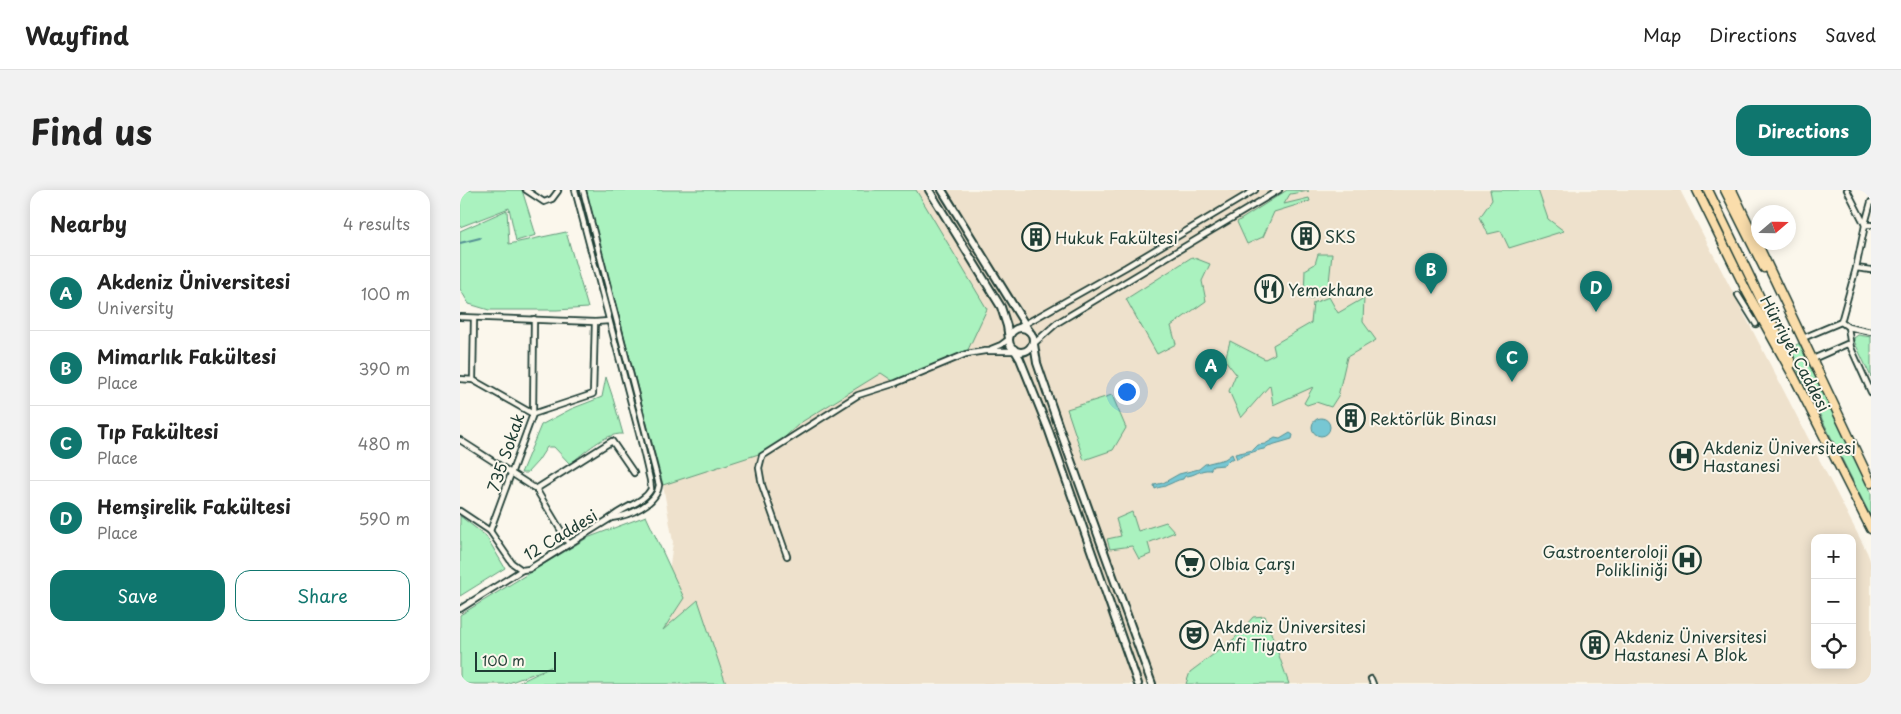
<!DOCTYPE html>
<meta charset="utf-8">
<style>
body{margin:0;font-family:"Playpen Sans",sans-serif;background:#f2f2f2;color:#222}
.controls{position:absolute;right:15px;bottom:15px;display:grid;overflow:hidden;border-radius:10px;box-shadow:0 2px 12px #0003}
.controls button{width:45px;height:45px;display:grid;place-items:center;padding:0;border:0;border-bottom:1px solid #e0e0e0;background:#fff;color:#222;font:25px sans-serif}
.compass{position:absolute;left:1291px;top:15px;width:45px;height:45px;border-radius:50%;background:#fff;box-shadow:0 2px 12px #0003;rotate:70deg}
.scale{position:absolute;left:15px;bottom:12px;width:81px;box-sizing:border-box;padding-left:5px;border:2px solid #1f3d34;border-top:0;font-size:14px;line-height:18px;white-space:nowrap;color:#1f3d34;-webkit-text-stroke:4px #fbf7ec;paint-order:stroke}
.you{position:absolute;left:666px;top:201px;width:18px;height:18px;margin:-12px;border:4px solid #fff;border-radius:50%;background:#1a73e8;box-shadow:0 0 0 8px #1a73e833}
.badge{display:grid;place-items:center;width:32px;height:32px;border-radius:50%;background:#0f766e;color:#fff;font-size:16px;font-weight:700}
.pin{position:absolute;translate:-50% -41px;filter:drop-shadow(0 1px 2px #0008)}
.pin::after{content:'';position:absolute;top:26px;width:18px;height:15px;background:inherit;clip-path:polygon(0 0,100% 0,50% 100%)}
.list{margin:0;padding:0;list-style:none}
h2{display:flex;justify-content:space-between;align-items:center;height:65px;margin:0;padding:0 20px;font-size:21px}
h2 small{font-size:16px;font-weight:400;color:#767676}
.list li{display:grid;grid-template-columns:32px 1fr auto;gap:15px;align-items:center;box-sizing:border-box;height:75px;padding:0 20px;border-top:1px solid #e0e0e0}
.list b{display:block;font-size:19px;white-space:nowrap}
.list p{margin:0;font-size:16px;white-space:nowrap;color:#767676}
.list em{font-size:16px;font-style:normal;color:#767676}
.actions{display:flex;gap:10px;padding:15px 20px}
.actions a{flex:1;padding:11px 0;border:1px solid #0f766e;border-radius:15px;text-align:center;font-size:18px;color:#0f766e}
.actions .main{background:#0f766e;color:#fff}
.icon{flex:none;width:28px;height:28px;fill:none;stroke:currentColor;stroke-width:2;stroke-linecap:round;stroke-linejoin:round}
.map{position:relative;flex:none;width:1411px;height:494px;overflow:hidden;border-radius:15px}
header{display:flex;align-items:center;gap:30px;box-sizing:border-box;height:70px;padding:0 25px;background:#fff;border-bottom:1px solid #e0e0e0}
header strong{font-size:24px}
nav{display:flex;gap:28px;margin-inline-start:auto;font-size:18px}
.intro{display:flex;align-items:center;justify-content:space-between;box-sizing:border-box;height:120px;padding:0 30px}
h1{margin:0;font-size:35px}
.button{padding:12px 22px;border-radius:15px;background:#0f766e;color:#fff;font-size:18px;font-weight:700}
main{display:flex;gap:30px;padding:0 30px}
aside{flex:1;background:#fff;border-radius:15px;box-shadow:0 2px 12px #0003}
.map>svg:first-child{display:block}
.built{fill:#eee1cc;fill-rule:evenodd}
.green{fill:#aaf2bf;stroke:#64987a}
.water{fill:#77c7d3;stroke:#549093}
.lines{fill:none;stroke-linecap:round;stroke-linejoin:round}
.stream{stroke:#549093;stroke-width:2}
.street-casing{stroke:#1f3d34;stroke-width:8}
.secondary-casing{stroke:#1f3d34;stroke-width:10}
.highway-casing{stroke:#1f3d34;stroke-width:11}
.street{stroke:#fbf7ec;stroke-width:4.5}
.secondary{stroke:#fbf7ec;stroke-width:6}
.highway{stroke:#faddab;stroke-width:8}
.labels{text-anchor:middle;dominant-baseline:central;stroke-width:4;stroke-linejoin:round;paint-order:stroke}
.poi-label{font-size:16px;fill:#1f3d34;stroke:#fbf7ec;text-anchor:start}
.street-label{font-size:16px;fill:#1f3d34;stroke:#fbf7ec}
</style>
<header>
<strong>Wayfind</strong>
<nav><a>Map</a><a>Directions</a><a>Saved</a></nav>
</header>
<div class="intro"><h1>Find us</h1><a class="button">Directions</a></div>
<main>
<aside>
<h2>Nearby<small>4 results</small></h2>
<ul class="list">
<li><span class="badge">A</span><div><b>Akdeniz Üniversitesi</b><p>University</p></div><em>100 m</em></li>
<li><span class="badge">B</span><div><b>Mimarlık Fakültesi</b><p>Place</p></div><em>390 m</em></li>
<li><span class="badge">C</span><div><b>Tıp Fakültesi</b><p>Place</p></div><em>480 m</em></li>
<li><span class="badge">D</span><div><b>Hemşirelik Fakültesi</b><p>Place</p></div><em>590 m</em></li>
</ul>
<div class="actions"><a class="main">Save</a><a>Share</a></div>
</aside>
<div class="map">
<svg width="1411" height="494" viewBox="0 0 1411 494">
<rect width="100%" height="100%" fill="#fbf7ec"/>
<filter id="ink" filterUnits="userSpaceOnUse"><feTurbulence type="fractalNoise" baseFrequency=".02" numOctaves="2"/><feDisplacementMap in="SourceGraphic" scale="10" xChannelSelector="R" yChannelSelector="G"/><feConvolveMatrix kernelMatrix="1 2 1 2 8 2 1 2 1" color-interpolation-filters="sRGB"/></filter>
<g filter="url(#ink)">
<path class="built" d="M 126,0 L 1220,0 L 1407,362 L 1411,373 L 1411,494 L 194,494 L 213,352 L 203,295 ZM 1355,348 L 1392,348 L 1392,475 L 1355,475 Z"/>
<g class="green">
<polygon points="0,0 62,0 76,45 56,51 49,18 0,37"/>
<polygon points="126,0 456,0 527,119 506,164 436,193 421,183 340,233 311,260 203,295"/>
<polygon points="827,0 849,1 830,4 824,14 849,8 850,11 814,22 803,47 787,54 777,32"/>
<polygon points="1030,0 1078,0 1088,29 1104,41 1049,58 1041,41 1028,44 1020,27 1032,10"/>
<polygon points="47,20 49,54 106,42 128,118 97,120 29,120 9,114 0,99 0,41"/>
<polygon points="858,64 872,64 868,102 850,109 844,106 845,80 855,74"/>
<polygon points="732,67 750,74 742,91 746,111 711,136 716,154 697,164 666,109"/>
<polygon points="869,107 878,123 904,108 903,132 916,150 887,167 878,206 871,217 856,212 847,215 844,213 853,197 813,215 810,195 781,228 769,201 776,184 765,170 770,151 805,169 815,164 813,155 851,133 853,113"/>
<polygon points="1398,145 1411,147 1411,187 1394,151 1394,148"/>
<polygon points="1340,153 1411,302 1411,327 1327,159"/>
<path d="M 146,187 L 152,205 L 163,244 C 144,243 124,263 110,274 L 94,257 L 87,257 L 78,271 L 67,283 L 61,283 L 81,235 L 111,219 L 142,207 Z"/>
<polygon points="652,205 666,238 653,260 624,270 607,219"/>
<polygon points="672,322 678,341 706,332 715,342 688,353 691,364 679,369 672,356 650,359 647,349 661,346 656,329"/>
<polygon points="0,326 26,346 45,378 0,406"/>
<polygon points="186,326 224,408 203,440 238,410 266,494 56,494 91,477 46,494 0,494 0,425 127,348"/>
<polygon points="805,426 829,494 726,494 730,482 774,449 793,427"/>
</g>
<g class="water">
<circle cx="861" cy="237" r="9"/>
<path d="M 830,243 L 833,245 L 832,249 L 808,256 L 804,259 C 797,260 781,266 777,269 L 775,264 L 793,260 L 798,255 L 805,254 L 815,248 L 820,249 Z"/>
<path d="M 772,264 L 774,269 L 770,269 L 764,275 L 753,276 L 750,280 C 739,279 736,286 725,286 L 723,289 C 716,290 713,293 707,295 C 703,298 700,296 695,299 L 694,295 L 703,293 L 719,284 L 739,279 L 745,274 L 765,269 Z"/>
</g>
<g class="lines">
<polyline class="stream" points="0,53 20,48"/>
<defs>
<g id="street">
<polyline points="66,0 84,12 92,9 98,1"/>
<path d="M 123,0 L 199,295 C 197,314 169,326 151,328"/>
<polyline points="1387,0 1405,35"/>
<polyline points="1405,34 1411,12"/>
<polyline points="1396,78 1411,80"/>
<polyline points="1278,105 1296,134"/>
<polyline points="0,127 135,132 149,131"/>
<polyline points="1381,132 1396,78 1405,35 1411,35"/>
<polyline points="1388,137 1391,158 1411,202"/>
<polyline points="558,138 666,77 795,0"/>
<polyline points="1343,148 1381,132 1388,137 1411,142"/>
<polyline points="569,158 597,133 819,0"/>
<polyline points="531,159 541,155 549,149"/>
<polyline points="1353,169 1387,154 1391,158"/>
<polyline points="0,189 13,190 73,224 133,204 135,132"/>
<polyline points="13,190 14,128"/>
<polyline points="0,250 76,299 109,354"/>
<polyline points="76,299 152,251 174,283"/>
<path d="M 0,321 L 30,341 L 52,373 L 62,380 L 69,379 L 151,328 C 162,317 184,313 191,299 L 190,290 L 180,247 L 115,0"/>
<polyline points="30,341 73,224 74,129"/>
<polyline points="327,366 302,295 299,278 302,266 398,205 436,193 506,164 525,161 555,161"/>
<polyline points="0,419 62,380"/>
<polyline points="911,489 913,494"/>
</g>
<g id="secondary">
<polyline points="469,0 541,117 547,136 549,149"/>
<polyline points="482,0 569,141"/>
<circle cx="561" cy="150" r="12"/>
<polyline points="573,148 577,173 600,240 692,494"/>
<polyline points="554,159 560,169 589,241 678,494"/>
</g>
<g id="highway">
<polyline points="1237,0 1287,102 1334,187 1411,339"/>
<polyline points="1248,0 1332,174"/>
<polyline points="1265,0 1304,78"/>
<polyline points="1272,0 1411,293"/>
</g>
</defs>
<use href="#street" class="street-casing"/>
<use href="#secondary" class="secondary-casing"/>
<use href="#highway" class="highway-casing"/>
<use href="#street" class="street"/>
<use href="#secondary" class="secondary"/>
<use href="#highway" class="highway"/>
</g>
</g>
<defs>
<symbol id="building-ring" viewBox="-11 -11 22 22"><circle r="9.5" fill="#fbf7ec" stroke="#1f3d34" stroke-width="1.5"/><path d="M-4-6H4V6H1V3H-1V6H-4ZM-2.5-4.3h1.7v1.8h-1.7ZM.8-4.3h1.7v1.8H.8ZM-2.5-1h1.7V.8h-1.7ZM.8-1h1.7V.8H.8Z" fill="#1f3d34"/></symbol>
<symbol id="restaurant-ring" viewBox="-11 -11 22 22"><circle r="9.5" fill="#fbf7ec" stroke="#1f3d34" stroke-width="1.5"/><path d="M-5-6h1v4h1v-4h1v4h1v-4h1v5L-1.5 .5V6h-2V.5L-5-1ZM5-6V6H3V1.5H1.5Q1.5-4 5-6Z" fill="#1f3d34"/></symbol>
<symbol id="hospital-ring" viewBox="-11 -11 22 22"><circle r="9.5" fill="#fbf7ec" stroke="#1f3d34" stroke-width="1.5"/><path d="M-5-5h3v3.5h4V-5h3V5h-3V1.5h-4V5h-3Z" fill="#1f3d34"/></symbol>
<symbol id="supermarket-ring" viewBox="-11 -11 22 22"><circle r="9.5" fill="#fbf7ec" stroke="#1f3d34" stroke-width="1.5"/><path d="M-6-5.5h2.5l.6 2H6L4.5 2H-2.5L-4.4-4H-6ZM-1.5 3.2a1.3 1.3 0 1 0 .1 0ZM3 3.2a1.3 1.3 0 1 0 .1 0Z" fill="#1f3d34"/></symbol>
<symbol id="theatre-ring" viewBox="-11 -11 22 22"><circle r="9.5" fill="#fbf7ec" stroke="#1f3d34" stroke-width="1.5"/><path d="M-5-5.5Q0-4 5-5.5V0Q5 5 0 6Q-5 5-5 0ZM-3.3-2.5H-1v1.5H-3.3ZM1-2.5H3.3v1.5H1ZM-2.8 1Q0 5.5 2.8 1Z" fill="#1f3d34"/></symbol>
</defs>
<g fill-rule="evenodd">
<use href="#building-ring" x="830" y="30" width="32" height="32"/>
<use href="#building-ring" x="560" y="31" width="32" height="32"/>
<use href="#restaurant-ring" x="793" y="83" width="32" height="32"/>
<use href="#building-ring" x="875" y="212" width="32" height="32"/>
<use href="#hospital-ring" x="1208" y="250" width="32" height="32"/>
<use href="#hospital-ring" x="1211" y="354" width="32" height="32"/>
<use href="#supermarket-ring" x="714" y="357" width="32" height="32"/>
<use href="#theatre-ring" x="718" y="429" width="32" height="32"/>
<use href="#building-ring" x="1119" y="439" width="32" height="32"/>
</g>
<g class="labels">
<g class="poi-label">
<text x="865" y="46">SKS</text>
<text x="595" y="47">Hukuk Fakültesi</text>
<text x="828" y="99">Yemekhane</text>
<text x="910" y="228">Rektörlük Binası</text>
<text x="1243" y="257">Akdeniz Üniversitesi<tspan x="1243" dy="18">Hastanesi</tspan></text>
<text x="1208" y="361" text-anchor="end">Gastroenteroloji<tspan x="1208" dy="18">Polikliniği</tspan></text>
<text x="749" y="373">Olbia Çarşı</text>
<text x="753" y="436">Akdeniz Üniversitesi<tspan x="753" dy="18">Anfi Tiyatro</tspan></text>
<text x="1154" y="446">Akdeniz Üniversitesi<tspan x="1154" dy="18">Hastanesi A Blok</tspan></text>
</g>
<g class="street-label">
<text transform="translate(1336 163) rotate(62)">Hürriyet Caddesi</text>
<text transform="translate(45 262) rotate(-71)">735 Sokak</text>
<text transform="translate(100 344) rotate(-31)">12 Caddesi</text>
</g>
</g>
</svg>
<div class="controls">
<button>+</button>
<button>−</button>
<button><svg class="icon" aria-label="locate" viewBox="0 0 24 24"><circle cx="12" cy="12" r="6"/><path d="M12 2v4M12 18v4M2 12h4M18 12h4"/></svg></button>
</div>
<svg class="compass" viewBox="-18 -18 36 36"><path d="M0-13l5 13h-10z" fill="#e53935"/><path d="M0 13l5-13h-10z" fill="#767676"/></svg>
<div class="scale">100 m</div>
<div class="you"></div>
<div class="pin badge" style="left:751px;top:200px">A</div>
<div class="pin badge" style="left:971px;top:104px">B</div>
<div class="pin badge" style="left:1052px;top:192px">C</div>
<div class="pin badge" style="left:1136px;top:122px">D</div>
</div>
</main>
